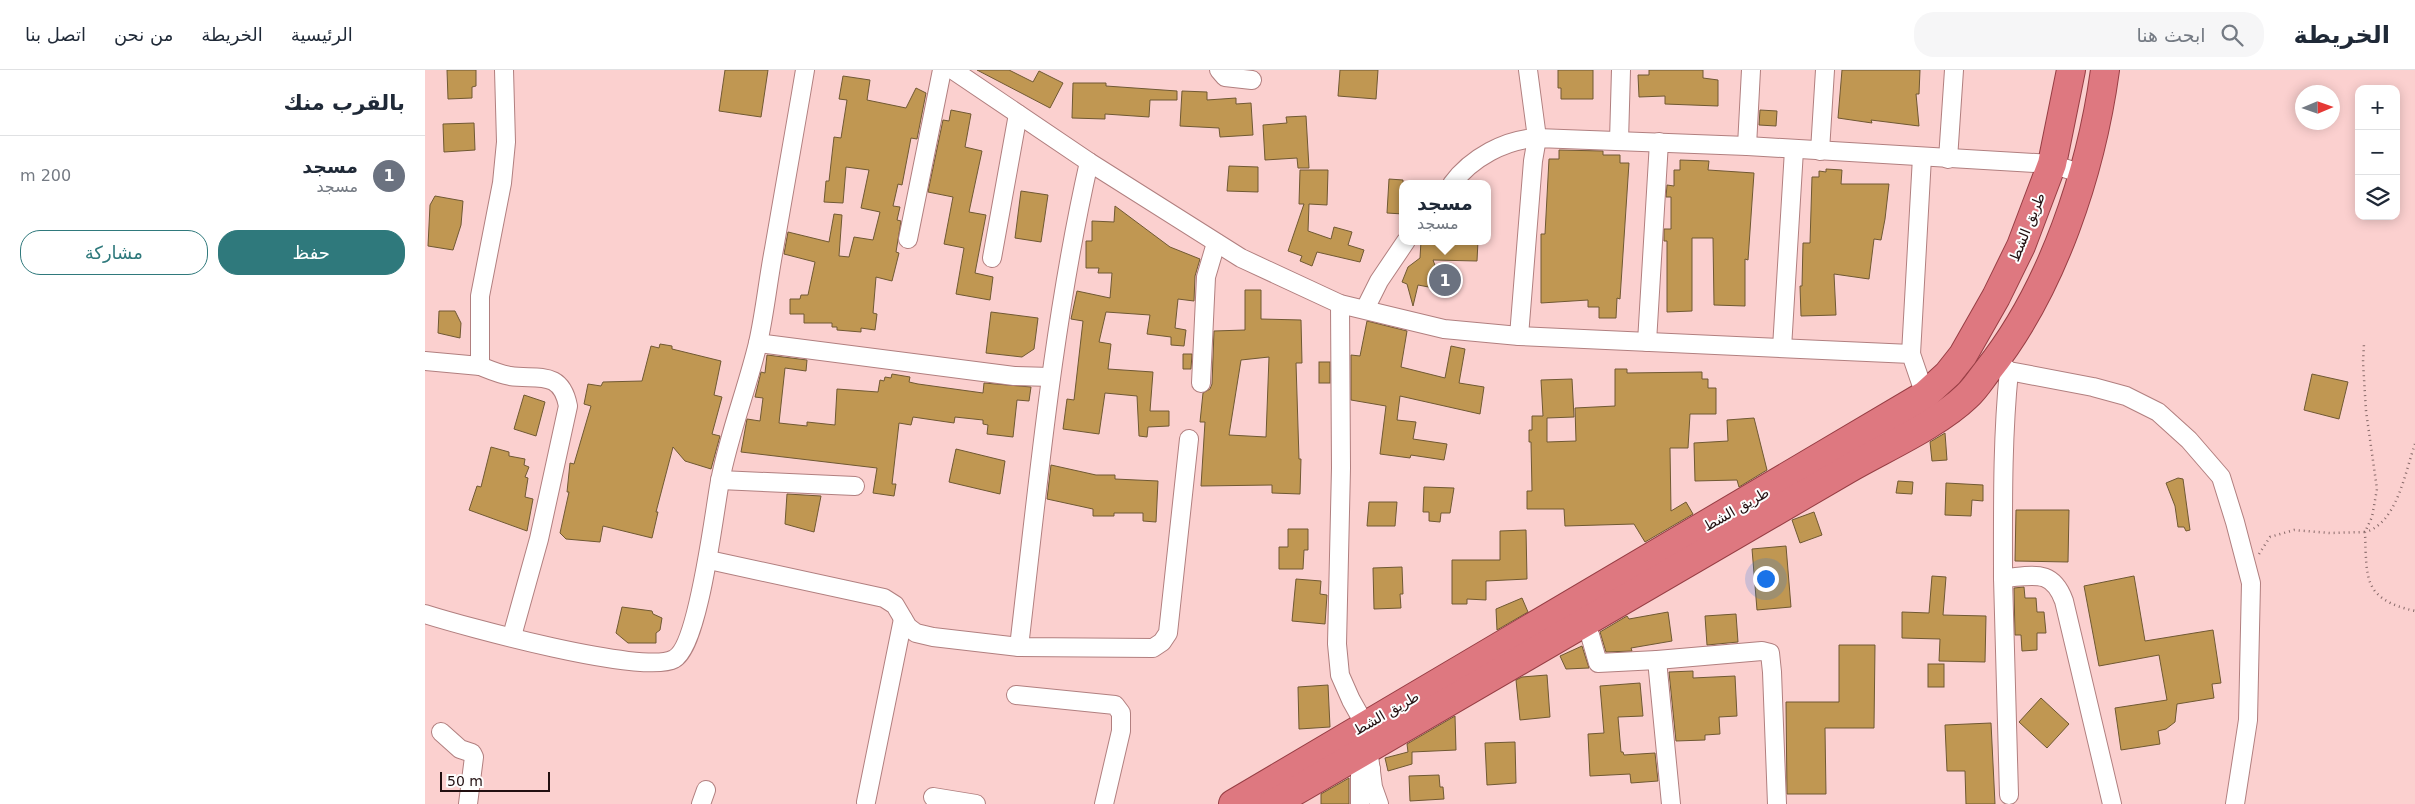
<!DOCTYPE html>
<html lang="ar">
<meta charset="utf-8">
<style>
body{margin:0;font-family:"DejaVu Sans",Cairo,sans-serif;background:#f6f6f7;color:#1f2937;direction:rtl}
.controls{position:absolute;right:15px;top:15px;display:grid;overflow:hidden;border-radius:10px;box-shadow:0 2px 12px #0003}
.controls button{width:45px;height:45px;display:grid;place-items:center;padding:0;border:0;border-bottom:1px solid #e0e1e3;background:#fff;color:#1f2937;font:25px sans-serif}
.compass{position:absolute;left:1870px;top:15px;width:45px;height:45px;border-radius:50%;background:#fff;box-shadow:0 2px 12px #0003;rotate:88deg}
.scale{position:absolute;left:15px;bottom:12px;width:110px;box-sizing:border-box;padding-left:5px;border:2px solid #210f10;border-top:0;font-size:14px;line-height:18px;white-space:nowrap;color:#210f10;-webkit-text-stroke:4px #fdfdfd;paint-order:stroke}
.you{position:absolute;left:1340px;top:508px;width:18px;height:18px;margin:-12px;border:4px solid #fff;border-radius:50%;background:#1a73e8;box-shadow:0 0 0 8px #1a73e833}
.badge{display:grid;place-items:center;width:32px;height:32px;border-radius:50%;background:#2f797c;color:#fff;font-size:16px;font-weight:700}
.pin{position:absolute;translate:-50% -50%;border:2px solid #fff;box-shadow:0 1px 5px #0006}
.popup{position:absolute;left:974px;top:110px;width:92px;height:65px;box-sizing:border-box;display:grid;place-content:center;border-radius:10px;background:#fff;filter:drop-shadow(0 1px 4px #0005);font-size:16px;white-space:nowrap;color:#747a83}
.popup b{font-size:19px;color:#1f2937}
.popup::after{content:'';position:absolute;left:50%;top:100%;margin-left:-10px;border:10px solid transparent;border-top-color:#fff}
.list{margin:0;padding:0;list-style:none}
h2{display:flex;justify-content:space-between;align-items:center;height:65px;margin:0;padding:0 20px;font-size:21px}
h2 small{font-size:16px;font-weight:400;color:#747a83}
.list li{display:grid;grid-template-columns:32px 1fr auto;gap:15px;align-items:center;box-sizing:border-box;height:80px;padding:0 20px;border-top:1px solid #e0e1e3}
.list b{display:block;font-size:19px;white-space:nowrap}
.list p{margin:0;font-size:16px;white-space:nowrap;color:#747a83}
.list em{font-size:16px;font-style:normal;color:#747a83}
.actions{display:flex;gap:10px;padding:15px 20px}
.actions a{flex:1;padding:11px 0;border:1px solid #2f797c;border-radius:20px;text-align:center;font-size:18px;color:#2f797c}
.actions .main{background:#2f797c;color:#fff}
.icon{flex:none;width:28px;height:28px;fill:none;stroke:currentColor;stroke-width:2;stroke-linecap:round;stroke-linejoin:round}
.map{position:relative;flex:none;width:1990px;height:734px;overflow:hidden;direction:ltr}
header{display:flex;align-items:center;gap:30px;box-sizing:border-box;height:70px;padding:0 25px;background:#fff;border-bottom:1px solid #e0e1e3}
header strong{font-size:24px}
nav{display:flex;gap:28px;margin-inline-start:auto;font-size:18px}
.search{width:350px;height:45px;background:#f6f6f7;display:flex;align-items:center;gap:12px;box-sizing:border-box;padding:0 18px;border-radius:20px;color:#747a83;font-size:19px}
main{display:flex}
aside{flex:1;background:#fff}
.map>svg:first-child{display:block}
.building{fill:#c09752;stroke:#705933;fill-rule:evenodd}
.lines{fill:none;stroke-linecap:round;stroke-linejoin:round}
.minor-casing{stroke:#b17f7f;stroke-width:20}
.trunk-casing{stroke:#973e44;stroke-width:30}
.path{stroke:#886a6a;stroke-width:2.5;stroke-dasharray:1 4;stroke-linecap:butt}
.minor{stroke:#fff;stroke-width:18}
.trunk{stroke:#de7880;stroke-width:28}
.labels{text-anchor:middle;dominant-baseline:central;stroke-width:4;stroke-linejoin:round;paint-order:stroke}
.street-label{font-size:14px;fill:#210f10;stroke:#fdfdfd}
</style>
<header>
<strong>الخريطة</strong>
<div class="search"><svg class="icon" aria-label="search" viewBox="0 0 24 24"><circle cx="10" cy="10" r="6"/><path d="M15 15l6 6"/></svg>ابحث هنا</div>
<nav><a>الرئيسية</a><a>الخريطة</a><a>من نحن</a><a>اتصل بنا</a></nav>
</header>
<main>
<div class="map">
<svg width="1990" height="734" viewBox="0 0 1990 734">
<rect width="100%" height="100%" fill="#fbd0cf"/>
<g class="building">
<polygon points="22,0 51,0 51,16 47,17 47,28 23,29"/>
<polygon points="300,0 343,0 336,47 294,41"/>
<polygon points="552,0 584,0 608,12 614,1 638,13 625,38"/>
<polygon points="915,0 953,0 951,29 913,26"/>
<polygon points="1133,0 1168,0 1168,29 1136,29 1136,18 1133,18"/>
<polygon points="1224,0 1278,0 1278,8 1293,10 1293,36 1240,34 1240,26 1214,27 1213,5 1224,5"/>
<polygon points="1417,0 1495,0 1494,24 1491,24 1494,56 1446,50 1447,53 1413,48"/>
<polygon points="418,6 445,10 442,30 481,38 491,18 501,23 492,69 486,68 477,115 473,114 468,136 475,137 472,150 476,151 471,182 474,183 467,211 451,207 448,243 452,244 450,260 436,258 436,262 412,260 412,257 407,257 407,253 379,253 379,244 365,244 365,229 375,229 376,225 383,225 390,192 359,184 363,162 404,172 409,144 417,145 414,186 424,187 429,167 448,170 455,142 436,138 444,100 421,97 418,133 399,132 401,111 404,111 409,67 416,68 422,30 414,29"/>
<polygon points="648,13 681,13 681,16 752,21 752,30 725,30 724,47 680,44 680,49 647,48"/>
<polygon points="757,21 782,22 782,30 811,28 811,34 826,33 828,65 795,67 794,58 755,56"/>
<polygon points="526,40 546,44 540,77 557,81 544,142 561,145 550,203 568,207 565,230 531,224 539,178 519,174 528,127 503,122 518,50 524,51"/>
<polygon points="1335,40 1352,41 1351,56 1334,55"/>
<polygon points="881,46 884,98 873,98 872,88 840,90 838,55 862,53 861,47"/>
<polygon points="49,53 50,80 19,82 18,54"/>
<polygon points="1134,80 1178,81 1178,85 1195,85 1195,93 1204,93 1195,229 1192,228 1191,248 1174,248 1174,237 1163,237 1163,230 1116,233 1116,164 1120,164 1124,89 1134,89"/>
<polygon points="1255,90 1284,91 1283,100 1329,103 1323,190 1320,189 1320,236 1289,235 1288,168 1267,168 1267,241 1242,242 1242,171 1239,171 1239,159 1246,159 1246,127 1241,127 1242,115 1249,116 1249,100 1255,100"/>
<polygon points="804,96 833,97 833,122 802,121"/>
<polygon points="1401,99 1417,100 1416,114 1464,114 1460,149 1456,170 1449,169 1444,209 1409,204 1411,245 1376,246 1375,216 1377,216 1378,173 1385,173 1387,107 1394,107 1394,101 1401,102"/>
<polygon points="875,100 903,100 902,135 884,134 883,161 906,169 909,157 927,162 923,175 939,180 935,192 892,182 887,196 875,191 877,186 863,181 879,134 874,134"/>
<polygon points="964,109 978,110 978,144 962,143"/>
<polygon points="596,121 623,125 616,172 590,168"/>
<polygon points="10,126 38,131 36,155 28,180 3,176 5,135"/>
<polygon points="690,136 745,177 775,189 770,206 769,231 753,229 750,258 761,260 759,276 746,275 746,267 722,264 725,245 681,242 674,272 686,274 683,299 728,302 725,341 744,341 744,356 723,357 722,367 714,366 712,326 680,323 674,364 638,359 642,329 649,330 658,251 646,249 652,221 685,228 687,203 673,203 674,198 661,198 661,171 667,171 667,151 689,152"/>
<polygon points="996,171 1053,171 1052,191 1008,190 1015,209 1015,213 1009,218 993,215 988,236 982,214 977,212 983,197 995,188"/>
<path d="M 820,220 L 836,220 L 836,249 L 876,250 L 877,293 L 871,293 L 874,389 L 876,389 L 875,424 L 847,423 L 847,415 L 776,416 L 780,352 L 775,352 L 778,323 L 785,319 L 787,314 L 789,261 L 820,260 ZM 844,287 L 841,367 L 804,365 L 816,290 Z"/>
<polygon points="14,241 30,241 36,253 35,268 13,263"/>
<polygon points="566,242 613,248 609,279 597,287 561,283"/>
<polygon points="942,251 982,261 976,297 1020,308 1026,276 1040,279 1034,313 1059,317 1055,344 975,326 972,350 991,352 988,369 1022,374 1019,390 986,385 985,388 955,384 961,336 926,330 926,285 935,286"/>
<polygon points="235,274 247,276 247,279 296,291 289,325 297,327 287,364 295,366 286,399 260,391 248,377 231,442 233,442 227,468 178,456 175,472 141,469 135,463 144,422 142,422 145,393 149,394 166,336 159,334 163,314 176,316 178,312 217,311 226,276 234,278"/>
<polygon points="758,284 767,284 766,299 758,299"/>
<polygon points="342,285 382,290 381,301 360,298 354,353 382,356 382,352 410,355 412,319 453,322 455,310 459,311 460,307 466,308 467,304 485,307 484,312 493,314 558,323 559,313 606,317 604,331 592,330 588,367 562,364 563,355 558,354 558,350 530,347 529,353 488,347 486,355 474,353 467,414 471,414 469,426 448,423 452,398 316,382 322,349 335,351 338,328 330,327 336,302 340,303"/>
<rect x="894" y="292" width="11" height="21"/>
<polygon points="1190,299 1202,299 1202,303 1277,302 1277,309 1283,309 1283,318 1291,318 1291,344 1265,344 1263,378 1245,378 1246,441 1261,432 1268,444 1220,472 1209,454 1140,456 1139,439 1102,439 1102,421 1107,421 1106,372 1104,372 1104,360 1107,360 1107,346 1118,346 1116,310 1147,309 1149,347 1122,348 1122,372 1151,371 1150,338 1190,336"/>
<polygon points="1887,304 1923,312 1914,349 1879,340"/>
<polygon points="99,325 120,332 111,366 89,359"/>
<polygon points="1329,348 1342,400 1314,417 1312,410 1270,411 1269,373 1303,371 1302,350"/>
<polygon points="1520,363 1522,390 1507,391 1505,372"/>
<polygon points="66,377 84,382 84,386 100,389 99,395 104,397 100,407 103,408 100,427 108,429 102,461 44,440 52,416 56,417"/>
<polygon points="531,379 580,391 575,424 524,412"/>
<polygon points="626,395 671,405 690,405 690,409 733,411 731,452 718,451 718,443 689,443 689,446 668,446 668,439 622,429"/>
<polygon points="1753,408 1758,409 1765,460 1761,461 1759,457 1753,457 1750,436 1741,413"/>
<polygon points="1473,411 1488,412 1487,424 1471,423"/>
<polygon points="1521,413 1558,415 1558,431 1547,430 1546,446 1520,445"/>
<polygon points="999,417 1029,418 1025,443 1016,443 1015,452 1004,451 1004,442 998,442"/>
<polygon points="362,424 396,426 389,462 360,454"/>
<polygon points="944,432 972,432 970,456 942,456"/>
<polygon points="1591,440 1644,440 1643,492 1590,491"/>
<polygon points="1389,442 1397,465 1375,473 1367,450"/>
<polygon points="863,459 883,459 883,480 879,480 878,499 854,499 854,477 863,477"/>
<polygon points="1101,460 1102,509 1061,511 1061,530 1042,529 1042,534 1027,534 1027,490 1075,490 1075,461"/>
<polygon points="1361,476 1366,537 1332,540 1327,479"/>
<polygon points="977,497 978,524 975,524 976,538 949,539 948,498"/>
<polygon points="1507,506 1521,507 1518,545 1561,546 1560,592 1514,591 1515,569 1477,568 1477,542 1504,543"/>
<polygon points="1709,506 1720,571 1788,560 1796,613 1787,614 1789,628 1752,634 1750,652 1741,659 1733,661 1735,674 1696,680 1690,638 1742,630 1734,585 1674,596 1659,516"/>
<polygon points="871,509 896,511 895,524 902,525 900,554 867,551"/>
<polygon points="1599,517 1600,528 1611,528 1612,542 1619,542 1621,563 1612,563 1612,580 1597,581 1596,565 1590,565 1589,518"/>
<polygon points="1097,528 1103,542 1072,560 1071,539"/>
<polygon points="197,537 227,541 228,544 237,548 235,560 231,563 231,573 203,573 191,563"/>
<polygon points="1243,542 1247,571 1206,578 1207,581 1181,582 1175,562 1202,546 1204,549"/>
<polygon points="1311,544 1313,572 1282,575 1280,546"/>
<polygon points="1414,575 1450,575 1449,658 1400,658 1401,724 1362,724 1361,632 1414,632"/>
<polygon points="1157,576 1164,598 1141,599 1135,586"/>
<rect x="1503" y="594" width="16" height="23"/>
<polygon points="1268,601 1268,608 1310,606 1312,646 1294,647 1295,664 1280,665 1280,670 1251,671 1244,602"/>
<polygon points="1122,605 1125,647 1095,650 1091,610 1097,607"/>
<polygon points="1215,613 1218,646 1193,647 1196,682 1198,682 1199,685 1230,683 1233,711 1206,713 1205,704 1165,706 1163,664 1179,663 1175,616"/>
<polygon points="903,615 905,657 874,659 873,617"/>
<polygon points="1616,628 1644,654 1622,678 1594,652"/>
<polygon points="1030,646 1031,680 987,682 987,694 963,701 960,688 983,682 982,674"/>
<polygon points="1566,653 1570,734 1541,734 1540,701 1522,701 1520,655"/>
<polygon points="1090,672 1091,713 1062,715 1060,673"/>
<polygon points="1014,705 1015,717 1018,717 1019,729 985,731 984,706"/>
<polygon points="924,708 924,734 896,734 896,724"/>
</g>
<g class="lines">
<defs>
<g id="minor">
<path d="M 79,0 L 81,72 L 77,113 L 55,226 L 55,296 C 65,300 74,304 85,306 C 112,310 136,299 143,336 L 114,469 L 87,566"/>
<polyline points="528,0 664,92 816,188 915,234 1019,259 1094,266 1486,284 1500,325"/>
<polyline points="794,0 800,7 827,10"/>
<polyline points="1194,71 1196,0"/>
<polyline points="1322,76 1326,0"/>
<polyline points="1395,81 1400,0"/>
<polyline points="1523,89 1529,0"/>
<path d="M 1027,114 C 1046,88 1081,69 1112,68 L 1103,0"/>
<polyline points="483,169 517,0"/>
<polyline points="567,188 593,44"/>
<polyline points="915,234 916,398 912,574 915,605 926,630 940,655 948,717 954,734"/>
<polyline points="940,239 954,211 981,171"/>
<polyline points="1094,266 1108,91 1112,68 1322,76 1627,94 1657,104"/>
<polyline points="1222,272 1234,72"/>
<polyline points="333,273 589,306 626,307"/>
<polyline points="1357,278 1369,80"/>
<polyline points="1486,284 1497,87"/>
<polyline points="1572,290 1584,301 1668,317 1701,326 1733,342 1764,370 1796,407 1810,452 1826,513 1823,650 1810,734"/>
<polyline points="0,291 55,296"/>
<path d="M 1584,301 C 1577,370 1578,439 1578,508 C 1608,506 1627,498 1639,531 L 1687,734"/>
<polyline points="776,313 781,207 791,173"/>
<polyline points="295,410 430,416"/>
<polyline points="284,490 459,528 470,535 483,557 491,563 508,567 594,577 728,578 737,572 743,563 764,369"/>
<polyline points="1578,508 1584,725"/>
<path d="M 0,544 C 38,556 219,606 249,589 C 274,576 289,442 295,411 C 304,364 322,319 333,273 C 340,242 343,210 349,179 C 359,120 370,60 380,0"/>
<polyline points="1159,554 1165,565 1173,593 1232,590 1246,734"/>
<path d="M 594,577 C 613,415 628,251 664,92"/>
<polyline points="1232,590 1337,581 1345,583 1347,602 1352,734"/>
<polyline points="591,625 690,635 696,643 696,661 679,734"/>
<polyline points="16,662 35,679 47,683 49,687 43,734"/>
<polyline points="508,727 551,734"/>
<polyline points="441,732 478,549"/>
<polyline points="276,734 281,720"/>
<polyline points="935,734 935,705 946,699"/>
</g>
<g id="trunk">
<polyline points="808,734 1500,325 1523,304 1538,285 1571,227 1596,176 1627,94 1646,0"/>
<path d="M 848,734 L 1423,399 C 1459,378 1512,355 1542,326 C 1550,319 1556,309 1563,300 C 1628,218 1666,102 1680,0"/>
</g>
</defs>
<use href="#minor" class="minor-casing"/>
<use href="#trunk" class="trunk-casing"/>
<g class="path">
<path d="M 1990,374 C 1980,402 1972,454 1940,462 C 1942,508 1937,529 1990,541"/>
<polyline points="1834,484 1845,467 1869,460 1905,463 1940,462 1947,447 1952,419 1941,341 1938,292 1939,274"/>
</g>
<use href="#minor" class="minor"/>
<use href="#trunk" class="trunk"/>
</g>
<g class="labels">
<g class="street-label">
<text transform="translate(1602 157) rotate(-68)">طريق الشط</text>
<text transform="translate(1311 439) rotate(-30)">طريق الشط</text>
<text transform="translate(961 643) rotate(-30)">طريق الشط</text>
</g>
</g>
</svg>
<div class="controls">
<button>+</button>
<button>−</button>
<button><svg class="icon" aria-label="layers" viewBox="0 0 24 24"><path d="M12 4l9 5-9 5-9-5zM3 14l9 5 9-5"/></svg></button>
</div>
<svg class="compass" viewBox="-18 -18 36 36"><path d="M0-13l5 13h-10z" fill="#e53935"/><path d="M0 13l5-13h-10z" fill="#747a83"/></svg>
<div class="scale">50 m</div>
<div class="you"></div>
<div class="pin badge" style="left:1020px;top:210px;background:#6b7280">1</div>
<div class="popup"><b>مسجد</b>مسجد</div>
</div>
<aside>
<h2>بالقرب منك<small></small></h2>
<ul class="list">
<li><span class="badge" style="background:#6b7280">1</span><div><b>مسجد</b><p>مسجد</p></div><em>200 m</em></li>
</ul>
<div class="actions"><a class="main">حفظ</a><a>مشاركة</a></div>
</aside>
</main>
